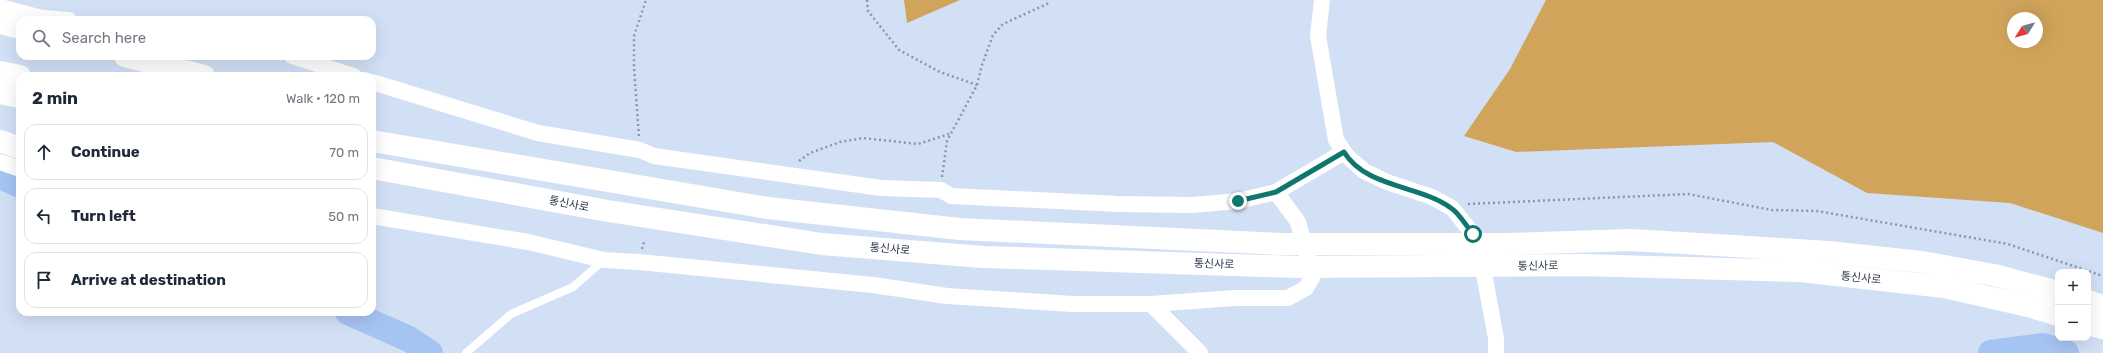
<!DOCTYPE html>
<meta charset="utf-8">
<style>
body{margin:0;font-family:Rubik,"Noto Sans KR",sans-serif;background:#f6f6f7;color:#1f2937}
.controls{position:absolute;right:12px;bottom:12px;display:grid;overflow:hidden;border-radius:8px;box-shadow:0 4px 16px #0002}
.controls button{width:36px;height:36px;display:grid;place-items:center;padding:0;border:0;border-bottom:1px solid #e0e1e3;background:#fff;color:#1f2937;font:20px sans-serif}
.compass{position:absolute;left:2007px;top:12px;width:36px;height:36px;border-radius:50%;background:#fff;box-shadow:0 4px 16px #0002;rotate:233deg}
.stop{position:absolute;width:12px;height:12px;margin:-9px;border:3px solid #0f766e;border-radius:50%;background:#fff}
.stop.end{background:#0f766e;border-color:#fff;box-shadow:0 1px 4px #0008}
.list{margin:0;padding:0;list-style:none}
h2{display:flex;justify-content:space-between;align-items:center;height:52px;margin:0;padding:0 16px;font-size:17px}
h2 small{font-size:13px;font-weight:400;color:#747a83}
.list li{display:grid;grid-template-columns:26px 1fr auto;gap:12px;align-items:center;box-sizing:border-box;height:56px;margin:0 8px 8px;padding:0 8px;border:1px solid #e0e1e3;border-radius:12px}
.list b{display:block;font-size:15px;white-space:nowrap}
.list em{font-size:13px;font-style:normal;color:#747a83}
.icon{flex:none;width:22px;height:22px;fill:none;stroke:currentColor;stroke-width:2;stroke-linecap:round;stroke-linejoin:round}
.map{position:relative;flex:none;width:2103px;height:353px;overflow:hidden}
.search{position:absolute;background:#fff;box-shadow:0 4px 16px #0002;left:16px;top:16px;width:360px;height:44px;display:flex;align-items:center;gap:10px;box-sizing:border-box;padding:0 14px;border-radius:12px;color:#747a83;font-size:15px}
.panel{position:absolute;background:#fff;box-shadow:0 4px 16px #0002;left:16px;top:72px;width:360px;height:244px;border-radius:12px}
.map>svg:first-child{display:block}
.green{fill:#d1a45b;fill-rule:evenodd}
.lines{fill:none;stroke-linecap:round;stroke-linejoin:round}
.river{stroke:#a6c4f2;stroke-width:26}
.path{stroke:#8996ac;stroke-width:2.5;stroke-dasharray:2 3;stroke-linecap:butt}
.service{stroke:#fff;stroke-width:8}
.minor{stroke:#fff;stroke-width:16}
.trunk{stroke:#fff;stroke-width:22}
.route{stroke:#0f766e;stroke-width:5}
.labels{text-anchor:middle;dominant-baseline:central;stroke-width:3.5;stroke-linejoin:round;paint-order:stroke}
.street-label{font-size:11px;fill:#273449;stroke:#fff}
</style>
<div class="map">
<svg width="2103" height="353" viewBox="0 0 2103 353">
<rect width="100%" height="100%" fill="#d2e0f6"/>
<g class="green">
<polygon points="904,0 960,0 907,23"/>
<path d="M 1546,0 L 2103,0 L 2103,233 L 2010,203 L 1867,193 L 1773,142 L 1516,152 L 1464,136 L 1510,69 ZM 2013,18 L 2037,18 L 2037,42 L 2013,42 Z"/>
</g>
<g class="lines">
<g class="river">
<polyline points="0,176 20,185"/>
<polyline points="348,312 409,339 430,353"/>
<polyline points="1991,353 2043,346 2066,353"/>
</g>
<g class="path">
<polyline points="867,0 868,11 899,50 940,72 977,85"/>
<polyline points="639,136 634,68 634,36 646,0"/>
<polyline points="799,161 810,153 840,142 863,138 918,144 949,134"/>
<polyline points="942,177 947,141 977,85 982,65 993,35 1003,24 1047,4 1049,0"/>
<polyline points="1468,204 1688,194 1772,210 1817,211 2008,244 2103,276"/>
<polyline points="642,249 644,242"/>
</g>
<polyline class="service" points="466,353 511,314 573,287 604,260"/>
<g class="minor">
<polyline points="1322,0 1318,36 1336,140 1347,156 1364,171 1387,182 1432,197 1452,208 1473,234 1482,263 1496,338 1496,353"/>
<polyline points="0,7 42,18 69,20"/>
<polyline points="292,56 354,76"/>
<polyline points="372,82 538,133 640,150 654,156 881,188 941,190 951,196 1118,204 1192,205 1238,201 1276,192 1298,222 1313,276 1306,288 1288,298 1235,298 1151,304"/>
<polyline points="0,162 20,169"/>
<polyline points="1276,192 1344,152"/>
<polyline points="372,216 528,242 604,260 639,262 873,285 947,296 1073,304 1151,304 1200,353"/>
</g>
<g class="trunk">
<polyline points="0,23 20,28"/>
<polyline points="125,56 204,76"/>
<polyline points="0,72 20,76"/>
<polyline points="0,93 20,97"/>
<polyline points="0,141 20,148"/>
<polyline points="372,141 768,208 960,229 1282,244 1508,244 1630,240 1734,246 1828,252 1922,262 1994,275 2058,292"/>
<polyline points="372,168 608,211 822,244 983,257 1298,267 1581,265 1800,271 1944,287 2028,306 2058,315"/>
<polyline points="2088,301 2103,306"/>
<polyline points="2088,324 2103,328"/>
</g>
</g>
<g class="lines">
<path class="route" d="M 1238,201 L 1276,192 L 1344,152 C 1366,188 1420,185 1451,208 C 1460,214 1466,226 1473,234"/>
</g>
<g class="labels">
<g class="street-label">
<text transform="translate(569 204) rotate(11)">통신사로</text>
<text transform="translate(890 249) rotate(5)">통신사로</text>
<text transform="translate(1214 264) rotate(2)">통신사로</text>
<text transform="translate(1538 266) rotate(-1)">통신사로</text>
<text transform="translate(1861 278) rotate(6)">통신사로</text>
</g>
</g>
</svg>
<div class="controls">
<button>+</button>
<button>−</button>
</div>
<svg class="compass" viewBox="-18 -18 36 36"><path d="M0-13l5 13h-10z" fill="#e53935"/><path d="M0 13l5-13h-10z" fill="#747a83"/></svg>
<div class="stop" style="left:1473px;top:234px"></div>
<div class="stop end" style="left:1238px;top:201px"></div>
<div class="search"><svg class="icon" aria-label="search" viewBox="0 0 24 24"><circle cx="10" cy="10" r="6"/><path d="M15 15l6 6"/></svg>Search here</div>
<section class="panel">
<h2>2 min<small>Walk · 120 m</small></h2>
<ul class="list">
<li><svg class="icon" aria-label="ahead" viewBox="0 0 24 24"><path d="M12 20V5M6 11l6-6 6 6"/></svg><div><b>Continue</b></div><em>70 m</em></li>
<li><svg class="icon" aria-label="left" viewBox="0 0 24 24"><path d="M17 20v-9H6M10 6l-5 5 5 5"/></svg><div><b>Turn left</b></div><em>50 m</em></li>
<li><svg class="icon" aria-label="arrive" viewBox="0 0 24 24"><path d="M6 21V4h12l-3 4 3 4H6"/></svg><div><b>Arrive at destination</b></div></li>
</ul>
</section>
</div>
